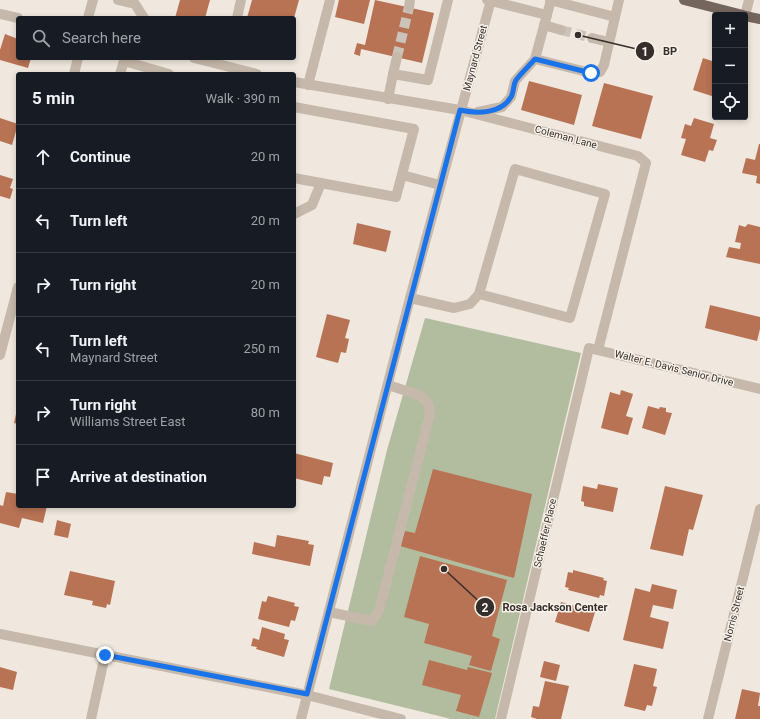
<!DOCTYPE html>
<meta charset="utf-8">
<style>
body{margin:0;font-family:Roboto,sans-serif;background:#242831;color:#f1f3f6}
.controls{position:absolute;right:12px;top:12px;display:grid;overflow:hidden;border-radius:4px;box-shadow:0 2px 6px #0003}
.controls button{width:36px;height:36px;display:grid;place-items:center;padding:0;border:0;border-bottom:1px solid #363941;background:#171b24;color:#f1f3f6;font:20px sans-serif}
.stop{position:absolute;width:12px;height:12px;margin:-9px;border:3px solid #1a73e8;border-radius:50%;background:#fff}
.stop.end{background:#1a73e8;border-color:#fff;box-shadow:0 1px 4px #0008}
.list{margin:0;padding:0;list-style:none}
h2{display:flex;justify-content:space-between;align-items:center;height:52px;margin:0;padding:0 16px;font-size:17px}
h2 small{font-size:13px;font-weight:400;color:#9ea1a6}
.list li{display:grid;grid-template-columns:26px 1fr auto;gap:12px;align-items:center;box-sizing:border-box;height:64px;padding:0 16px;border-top:1px solid #363941}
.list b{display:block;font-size:15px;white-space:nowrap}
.list p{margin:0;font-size:13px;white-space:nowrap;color:#9ea1a6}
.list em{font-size:13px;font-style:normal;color:#9ea1a6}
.icon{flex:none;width:22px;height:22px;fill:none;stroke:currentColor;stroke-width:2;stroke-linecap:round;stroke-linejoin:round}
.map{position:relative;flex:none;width:760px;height:719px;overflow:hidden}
.search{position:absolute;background:#171b24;box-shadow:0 2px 6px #0003;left:16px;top:16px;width:280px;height:44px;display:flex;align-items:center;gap:10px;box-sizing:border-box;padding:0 14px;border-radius:4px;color:#9ea1a6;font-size:15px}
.panel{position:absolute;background:#171b24;box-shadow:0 2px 6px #0003;left:16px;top:72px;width:280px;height:436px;border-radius:4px}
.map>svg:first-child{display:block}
.green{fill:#b2bda0}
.building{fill:#b87254}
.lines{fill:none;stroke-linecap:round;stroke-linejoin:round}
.minor-tunnel{stroke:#cbc3ba;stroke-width:10;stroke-dasharray:10 5;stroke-linecap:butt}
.minor{stroke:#c6b9ab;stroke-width:10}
.major{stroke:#75665d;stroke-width:10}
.route{stroke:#1a73e8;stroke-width:5}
.labels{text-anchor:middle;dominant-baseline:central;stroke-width:3;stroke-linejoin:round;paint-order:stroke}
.street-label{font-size:10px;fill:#352e2a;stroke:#f8f2ea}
.leader{fill:none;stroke:#352e2a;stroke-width:1.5}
.callout-dot{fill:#352e2a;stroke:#f8f2ea;stroke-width:1.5}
.mark-label{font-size:12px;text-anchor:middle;font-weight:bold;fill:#fff}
.callout-label{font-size:11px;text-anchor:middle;font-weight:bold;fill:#352e2a;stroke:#f8f2ea;stroke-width:3;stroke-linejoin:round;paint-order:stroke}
</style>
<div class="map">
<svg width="760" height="719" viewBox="0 0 760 719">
<rect width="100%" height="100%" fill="#f0e8de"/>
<polygon class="green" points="425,318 581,353 495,719 451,719 329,689 387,450"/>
<g class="building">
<polygon points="180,0 210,0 205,18 175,18"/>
<polygon points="252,0 299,0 294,18 247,18"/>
<polygon points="339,0 370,0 364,24 335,17"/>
<polygon points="375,0 434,13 422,63 361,49 360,56 354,54 357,43 365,45"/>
<polygon points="5,34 18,39 18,58 31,58 28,68 0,60 0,50"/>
<polygon points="703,58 715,62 715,97 693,90"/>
<polygon points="529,81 582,95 574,125 521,110"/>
<polygon points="604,83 653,96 641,139 592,126"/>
<polygon points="0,118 18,124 12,145 0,141"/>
<polygon points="694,118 714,124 710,138 717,140 713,151 709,150 705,162 681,155 686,139 681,138 685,124 691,126"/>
<polygon points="759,144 760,144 760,184 756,183 757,176 742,173 746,158 755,160"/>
<polygon points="0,175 13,179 10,188 13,189 10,199 0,196"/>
<polygon points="357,223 391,231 386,252 353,244"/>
<polygon points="748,224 760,227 760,264 726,257 729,247 740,249 741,243 735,242 739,225 745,227"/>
<polygon points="710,305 760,317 760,329 757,341 705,328"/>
<polygon points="327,314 350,320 345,338 349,339 346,353 341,352 338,363 316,357"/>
<polygon points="621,390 633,394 626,416 633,418 628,435 601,428 610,392 620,395"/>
<polygon points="648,406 659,409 660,407 666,408 666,412 672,413 665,435 642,428"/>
<polygon points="16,414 18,415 18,424 14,423"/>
<polygon points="294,453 333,463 330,477 324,476 322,485 294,478"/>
<polygon points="433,469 532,494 514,578 400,546 405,531 415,533"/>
<polygon points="598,484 618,488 613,512 584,506 584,502 581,501 583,486 597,489"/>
<polygon points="665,486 703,495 693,530 689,529 683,556 650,549"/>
<polygon points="6,492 18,494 18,506 47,506 43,523 22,518 19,528 0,523 0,505 3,506"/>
<polygon points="57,520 71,524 68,538 54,535"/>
<polygon points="277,535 309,541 308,544 314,545 310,566 252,554 254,542 275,547"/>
<polygon points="420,556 507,580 492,636 500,639 491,671 469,665 472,656 424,643 429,624 404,617"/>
<polygon points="573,570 604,578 603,580 607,581 604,596 600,595 599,598 568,590 569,588 565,587 568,572 573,573"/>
<polygon points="70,571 115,581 110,605 107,604 106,608 92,605 93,601 64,595"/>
<polygon points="652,584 677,590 673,609 653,605 650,617 669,622 663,649 623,640 635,588 650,592"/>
<polygon points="268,596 295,603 294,606 299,607 295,621 291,620 289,627 258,619 262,601 266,602"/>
<polygon points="561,602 595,612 589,632 555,622"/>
<polygon points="262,627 285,634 284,639 289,640 284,657 256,649 257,647 251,646 253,638 259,640"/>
<polygon points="429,660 467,670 468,667 492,673 479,717 456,711 461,695 422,685"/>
<polygon points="544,661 560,665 556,681 540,677"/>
<polygon points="634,664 657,669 653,686 657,687 652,706 647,705 645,711 624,706"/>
<polygon points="0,667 17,672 13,690 0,687"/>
<polygon points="545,681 569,686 561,719 537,719 531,717 533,706 539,707"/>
<polygon points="742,689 760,693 758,706 760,706 760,719 735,719"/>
</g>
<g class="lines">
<g class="minor-tunnel">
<polyline points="561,30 592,38"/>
<polyline points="397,57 409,7"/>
</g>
<g class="minor">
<polyline points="118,0 135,4 144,18"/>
<polyline points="487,0 547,15"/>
<polyline points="550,0 615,17"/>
<polyline points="409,7 410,0"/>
<polyline points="0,14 18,18"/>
<polyline points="745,16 749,0"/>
<polyline points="88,18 93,0"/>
<polyline points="237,18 241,0"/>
<polyline points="544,25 561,30"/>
<polyline points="592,38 609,42"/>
<polyline points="194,58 257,74"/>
<polyline points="535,59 551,0"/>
<polyline points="74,74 78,58"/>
<polyline points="120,74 124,61 169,74"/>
<polyline points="393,74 397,57"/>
<polyline points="294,82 460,110 638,156 646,163 598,350"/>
<polyline points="308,85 330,0"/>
<polyline points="388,99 393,74 428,80 448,0"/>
<polyline points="294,107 414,129 396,197 294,178"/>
<polyline points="478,112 502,107 511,97 515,81 535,59 591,73 600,72 604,65 619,0"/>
<polyline points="402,175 440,185"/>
<polyline points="294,214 312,205 321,183"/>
<polyline points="410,298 454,308 470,304 479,294 570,318 605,194 515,169 479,294"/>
<polyline points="0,355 18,287"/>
<polyline points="329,612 372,621 379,611 430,414 428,403 419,395 388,385"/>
<polyline points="0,634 307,695 401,719"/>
<polyline points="91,719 105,655"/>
<polyline points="301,719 410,298 491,0"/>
<polyline points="501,719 589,348 760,389"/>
<polyline points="708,719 760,509"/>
</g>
<g class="major">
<polyline points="684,0 743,15"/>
<polyline points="745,16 760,19"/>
</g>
</g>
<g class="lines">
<path class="route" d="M 105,655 L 307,694 L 460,110 C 477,114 501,114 511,97 C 514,92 513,85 516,80 C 522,72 529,66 535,59 L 591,73"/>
</g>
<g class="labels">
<g class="street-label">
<text transform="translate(475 58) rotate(-75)">Maynard Street</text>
<text transform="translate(566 137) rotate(15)">Coleman Lane</text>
<text transform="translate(674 368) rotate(14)">Walter E. Davis Senior Drive</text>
<text transform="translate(545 533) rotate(-77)">Schaeffer Place</text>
<text transform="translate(734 614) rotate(-76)">Norris Street</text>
</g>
</g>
<path class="leader" d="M578 35L645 51M444 569L485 607"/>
<g class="callout-dot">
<circle cx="578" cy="35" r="4"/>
<circle cx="444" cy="569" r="4"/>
<circle cx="645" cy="51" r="10"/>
<circle cx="485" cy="607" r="10"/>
</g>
<g class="mark-label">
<text x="645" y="56">1</text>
<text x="485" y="612">2</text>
</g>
<g class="callout-label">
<text x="670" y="55">BP</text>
<text x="555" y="611">Rosa Jackson Center</text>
</g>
</svg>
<div class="controls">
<button>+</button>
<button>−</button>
<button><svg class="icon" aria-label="locate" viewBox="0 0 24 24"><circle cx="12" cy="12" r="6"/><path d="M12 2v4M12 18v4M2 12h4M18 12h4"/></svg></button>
</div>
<div class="stop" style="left:591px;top:73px"></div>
<div class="stop end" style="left:105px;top:655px"></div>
<div class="search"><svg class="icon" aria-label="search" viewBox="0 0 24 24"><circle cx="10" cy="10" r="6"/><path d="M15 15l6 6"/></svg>Search here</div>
<section class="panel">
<h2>5 min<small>Walk · 390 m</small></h2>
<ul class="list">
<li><svg class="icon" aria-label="ahead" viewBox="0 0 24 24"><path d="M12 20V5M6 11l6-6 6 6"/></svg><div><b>Continue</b></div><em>20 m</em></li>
<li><svg class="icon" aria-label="left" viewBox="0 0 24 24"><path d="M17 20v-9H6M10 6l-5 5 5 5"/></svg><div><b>Turn left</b></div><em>20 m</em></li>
<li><svg class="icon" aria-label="right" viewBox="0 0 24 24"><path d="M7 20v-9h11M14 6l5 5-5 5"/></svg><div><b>Turn right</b></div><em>20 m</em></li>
<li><svg class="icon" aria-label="left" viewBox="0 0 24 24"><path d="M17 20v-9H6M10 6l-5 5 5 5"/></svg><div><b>Turn left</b><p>Maynard Street</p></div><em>250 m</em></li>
<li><svg class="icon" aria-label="right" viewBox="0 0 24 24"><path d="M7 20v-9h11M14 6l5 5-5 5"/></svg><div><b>Turn right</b><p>Williams Street East</p></div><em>80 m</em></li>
<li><svg class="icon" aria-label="arrive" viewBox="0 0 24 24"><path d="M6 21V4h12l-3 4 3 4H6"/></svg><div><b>Arrive at destination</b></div></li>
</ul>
</section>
</div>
